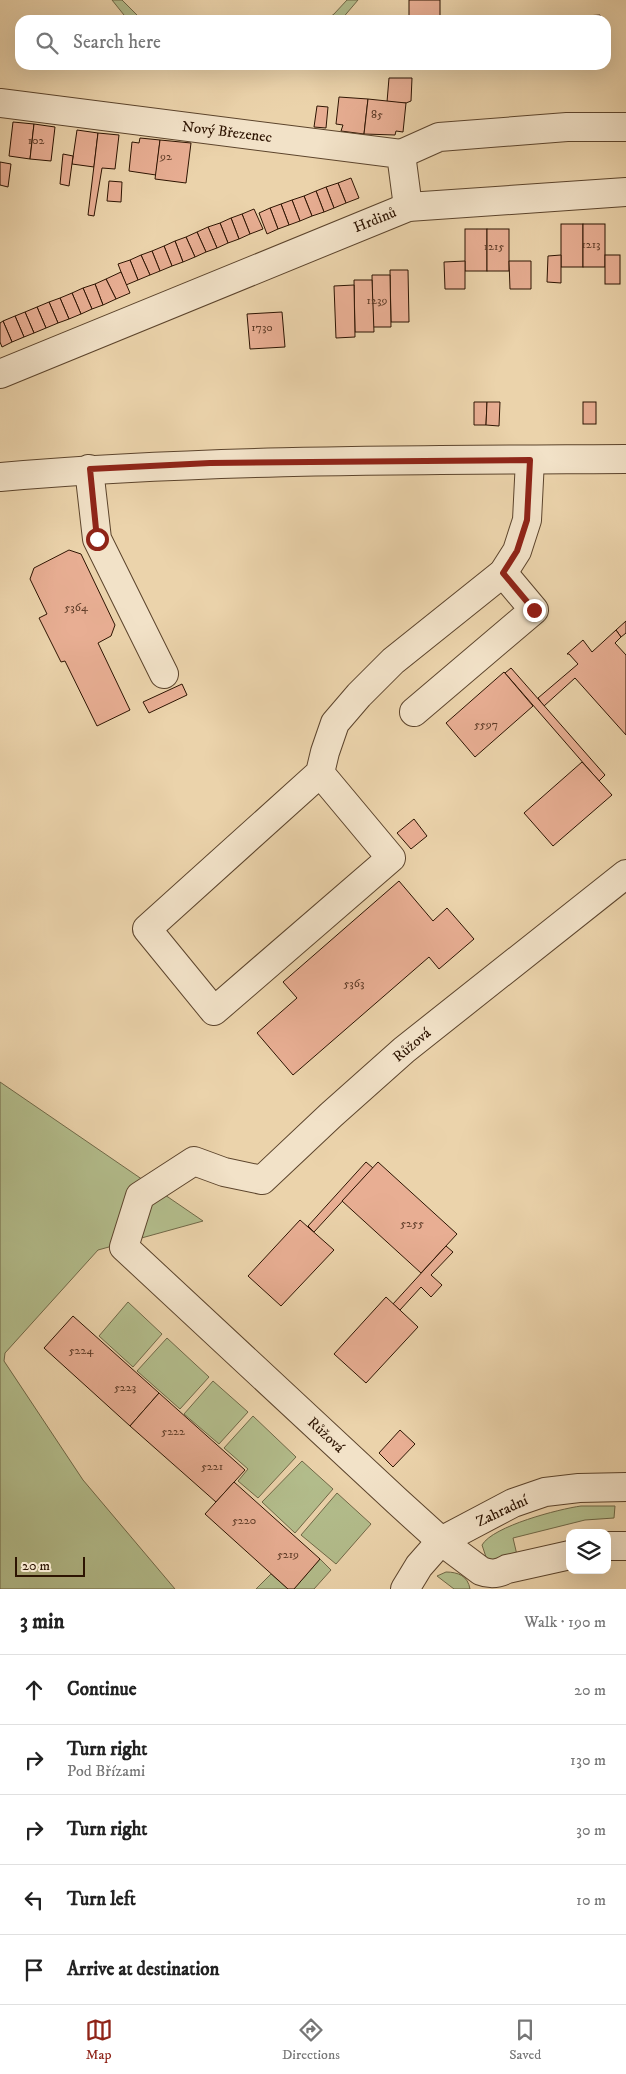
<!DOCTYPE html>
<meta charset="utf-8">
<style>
body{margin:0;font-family:"IM FELL DW Pica",serif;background:#f6f6f6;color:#222}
.controls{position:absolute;right:15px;bottom:15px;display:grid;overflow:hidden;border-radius:10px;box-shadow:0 5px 20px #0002}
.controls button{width:45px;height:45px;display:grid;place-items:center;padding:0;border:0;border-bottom:1px solid #e0e0e0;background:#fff;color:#222;font:25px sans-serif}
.scale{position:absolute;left:15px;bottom:12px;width:70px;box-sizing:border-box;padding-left:5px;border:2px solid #2d1402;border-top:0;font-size:14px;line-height:18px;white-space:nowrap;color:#2d1402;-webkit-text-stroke:4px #f2e2c8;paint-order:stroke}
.stop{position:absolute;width:15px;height:15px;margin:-11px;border:4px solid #8f2418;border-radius:50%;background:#fff}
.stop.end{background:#8f2418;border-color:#fff;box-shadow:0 1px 5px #0008}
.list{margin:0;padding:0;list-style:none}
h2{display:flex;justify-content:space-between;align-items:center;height:65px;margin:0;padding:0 20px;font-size:21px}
h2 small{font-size:16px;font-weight:400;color:#767676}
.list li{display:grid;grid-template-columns:32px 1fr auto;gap:15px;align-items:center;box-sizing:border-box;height:70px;padding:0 20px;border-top:1px solid #e0e0e0}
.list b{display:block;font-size:19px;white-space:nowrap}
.list p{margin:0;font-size:16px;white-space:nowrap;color:#767676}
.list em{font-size:16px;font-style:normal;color:#767676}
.icon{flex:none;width:28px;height:28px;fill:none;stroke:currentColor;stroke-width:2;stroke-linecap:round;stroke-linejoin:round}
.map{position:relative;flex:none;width:626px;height:1589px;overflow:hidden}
.search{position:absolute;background:#fff;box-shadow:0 5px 20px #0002;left:15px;right:15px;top:15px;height:55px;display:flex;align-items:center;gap:12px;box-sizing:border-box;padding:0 18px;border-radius:15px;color:#767676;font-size:19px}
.sheet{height:415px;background:#fff}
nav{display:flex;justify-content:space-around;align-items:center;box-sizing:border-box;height:70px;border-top:1px solid #e0e0e0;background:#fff;font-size:14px;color:#767676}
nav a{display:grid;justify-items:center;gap:2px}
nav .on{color:#8f2418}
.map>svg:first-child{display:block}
.green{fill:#b3bd8c;stroke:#706847}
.building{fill:#e8ae93;stroke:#2d1402}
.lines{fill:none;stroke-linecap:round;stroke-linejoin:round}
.minor-casing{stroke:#5c442c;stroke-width:30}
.minor{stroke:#f2e2c8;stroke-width:28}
.route{stroke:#8f2418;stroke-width:6}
.labels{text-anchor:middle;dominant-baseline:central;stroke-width:4.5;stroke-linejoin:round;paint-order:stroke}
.number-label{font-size:12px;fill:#5c3a26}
.street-label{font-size:15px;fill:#2d1402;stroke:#f2e2c8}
</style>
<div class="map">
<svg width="626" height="1589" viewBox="0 0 626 1589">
<rect width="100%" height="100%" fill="#ebd3ab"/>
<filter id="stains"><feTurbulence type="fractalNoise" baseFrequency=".004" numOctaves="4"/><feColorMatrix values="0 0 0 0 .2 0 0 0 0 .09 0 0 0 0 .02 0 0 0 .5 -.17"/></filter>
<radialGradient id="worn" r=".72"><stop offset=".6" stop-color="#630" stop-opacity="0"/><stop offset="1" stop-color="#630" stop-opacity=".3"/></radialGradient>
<g class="green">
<polygon points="112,0 122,0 142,20 128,20"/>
<polygon points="347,0 358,0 341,20 326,20 334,14"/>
<polygon points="0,1082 203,1221 98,1250 5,1353 4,1361 83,1480 175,1589 0,1589"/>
<polygon points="128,1302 162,1334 133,1367 99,1336"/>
<polygon points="167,1338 209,1377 180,1409 137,1371"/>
<polygon points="213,1381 248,1412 219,1444 184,1414"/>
<polygon points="253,1416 296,1457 258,1498 238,1481 248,1469 224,1448"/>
<polygon points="302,1461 333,1489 295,1533 262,1502"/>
<polygon points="337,1493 371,1524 336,1564 301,1535"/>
<path d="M 581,1506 L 615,1506 L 614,1518 L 585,1520 L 513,1538 L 517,1555 L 492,1561 L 487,1560 L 482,1545 C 493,1526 559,1509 581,1506 Z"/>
<polygon points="320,1559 331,1570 314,1589 294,1589"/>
<path d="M 446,1572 C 458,1572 468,1576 470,1589 L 454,1589 L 437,1576 Z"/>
<polygon points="271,1574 288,1589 256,1589"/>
</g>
<g class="building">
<rect x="409" y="0" width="31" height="20"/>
<polygon points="600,15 601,20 585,20 585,16"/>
<polygon points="389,78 412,78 411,101 406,103 387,102"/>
<polygon points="339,97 368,99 364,134 341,131 343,125 336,124"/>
<polygon points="368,99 406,103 403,132 396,131 395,135 364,134"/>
<polygon points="317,106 328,107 326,128 314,127"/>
<polygon points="13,122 34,124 30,159 9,156"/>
<polygon points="34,124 55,127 51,161 30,159"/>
<polygon points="77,130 98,133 94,167 72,164"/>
<polygon points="98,133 119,135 115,169 102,168 94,216 88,215"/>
<polygon points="140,138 160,140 156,175 129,171 132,142 139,143"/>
<polygon points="160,140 191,143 186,183 155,179"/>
<polygon points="63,154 73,156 69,186 60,184"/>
<polygon points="0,162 11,164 8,187 0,185"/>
<polygon points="351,178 359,198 346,203 338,183"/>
<polygon points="109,181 122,182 121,202 107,201"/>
<polygon points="338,183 346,203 334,208 326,187"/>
<polygon points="326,187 334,208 324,212 316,191"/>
<polygon points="316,191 324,212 312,216 304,196"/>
<polygon points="304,196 312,216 300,221 292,200"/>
<polygon points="292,200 300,221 289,225 281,204"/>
<polygon points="281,204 289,225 278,229 270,208"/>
<polygon points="270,208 278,229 267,234 259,213"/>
<polygon points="254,209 263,229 250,234 242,214"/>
<polygon points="242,214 250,234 239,239 231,218"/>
<polygon points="231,218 239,239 228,243 220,223"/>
<polygon points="220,223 228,243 217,248 208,227"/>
<rect x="561" y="224" width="22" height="43"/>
<rect x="583" y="224" width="22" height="43"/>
<polygon points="208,227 217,248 206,252 197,232"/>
<rect x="465" y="229" width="22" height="42"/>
<rect x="487" y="229" width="22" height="42"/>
<polygon points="197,232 206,252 195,257 186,237"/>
<polygon points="186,237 195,257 183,262 175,241"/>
<polygon points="175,241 183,262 172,266 164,246"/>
<polygon points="164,246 172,266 160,271 152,251"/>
<polygon points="152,251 160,271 150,275 141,255"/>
<polygon points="141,255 150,275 138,280 130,260"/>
<polygon points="561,255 561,283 547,282 548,256"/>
<rect x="605" y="255" width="15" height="29"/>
<polygon points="130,260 138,280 126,285 118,264"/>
<polygon points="465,261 465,289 445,289 444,262"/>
<polygon points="509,261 531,261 531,289 510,289"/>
<polygon points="390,270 408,270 409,322 391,322"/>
<polygon points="121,272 130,293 116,299 106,279"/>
<polygon points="372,275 390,275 391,327 373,327"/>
<polygon points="106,279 116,299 103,305 95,284"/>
<polygon points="354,280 372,280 374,332 355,332"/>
<polygon points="95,284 103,305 92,309 83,288"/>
<polygon points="354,285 355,337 336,338 334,286"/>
<polygon points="83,288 92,309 81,314 72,293"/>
<polygon points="72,293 81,314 69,319 60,298"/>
<polygon points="60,298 69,319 58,323 49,302"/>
<polygon points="49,302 58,323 46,328 37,307"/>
<polygon points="37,307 46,328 34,333 25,312"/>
<polygon points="25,312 34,333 24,337 15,316"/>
<polygon points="282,312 285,347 250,349 247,314"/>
<polygon points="15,316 24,337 12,342 3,321"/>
<polygon points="3,321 12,342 2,347 0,342 0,323"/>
<polygon points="474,402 487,402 486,425 474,425"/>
<polygon points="487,402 500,402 499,426 486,425"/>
<rect x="583" y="402" width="13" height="22"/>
<polygon points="69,550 81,554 115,625 111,636 98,643 130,710 97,726 65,661 61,662 39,618 47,614 30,579 34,568"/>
<polygon points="626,621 626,633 621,637 616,630"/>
<polygon points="616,630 621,637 615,643 626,655 626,735 575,678 544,706 538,698 578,664 569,654 567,654 583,640 592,652"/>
<polygon points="511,668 605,775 599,781 505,673"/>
<polygon points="504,672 533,706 475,757 446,723"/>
<polygon points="182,684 187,695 149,713 143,702"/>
<polygon points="582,762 612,795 553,846 524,813"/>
<polygon points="414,819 427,836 411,849 397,833"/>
<polygon points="399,881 433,921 447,908 474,939 439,969 429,957 293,1075 257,1033 297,998 283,982"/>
<polygon points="366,1162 373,1168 314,1232 308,1226"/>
<polygon points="378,1162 457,1234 421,1273 342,1201"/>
<polygon points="300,1220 334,1250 281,1306 248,1276"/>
<polygon points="446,1246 453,1252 431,1275 442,1285 431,1297 421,1287 400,1310 393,1304"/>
<polygon points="386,1297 418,1327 366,1383 334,1354"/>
<polygon points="73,1316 159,1393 130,1426 44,1348"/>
<polygon points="159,1393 245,1470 216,1502 130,1426"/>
<polygon points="400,1430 415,1444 393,1467 379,1453"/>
<polygon points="234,1482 320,1559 294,1589 288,1589 205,1514"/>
</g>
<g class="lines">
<defs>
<g id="minor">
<polyline points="0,103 401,154 408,207"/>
<polyline points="401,154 439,137 567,127 626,127"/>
<polyline points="0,374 408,207 626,192"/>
<polyline points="89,469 97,539 164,674"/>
<path d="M 0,477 C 208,459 417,460 626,459"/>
<polyline points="414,712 534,610 503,573"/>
<polyline points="320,773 391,858 214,1011 147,929 320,773 325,752 335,723 359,695 393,661 503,573 517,551 527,520 530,460"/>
<polyline points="607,1546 626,1546"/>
<path d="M 570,1555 L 507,1569 C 498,1574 491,1575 481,1571 L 441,1541 L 397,1501 L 124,1247 L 140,1196 L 194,1161 L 224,1172 L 262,1180 L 331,1115 L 404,1050 L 626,874"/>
<polyline points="405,1589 419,1566 441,1541 513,1503 545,1492 579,1488 626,1487"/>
</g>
</defs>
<use href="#minor" class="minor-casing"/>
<use href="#minor" class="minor"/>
</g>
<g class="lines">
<polyline class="route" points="97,539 90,469 210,463 530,460 527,520 517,551 503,573 534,610"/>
</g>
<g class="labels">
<g class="number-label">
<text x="377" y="114">85</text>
<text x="36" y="140">102</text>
<text x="166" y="156">92</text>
<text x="591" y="244">1213</text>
<text x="494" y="246">1215</text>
<text x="377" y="300">1239</text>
<text x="262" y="327">1730</text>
<text x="76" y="607">5364</text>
<text x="486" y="724">5597</text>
<text x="354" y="983">5363</text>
<text x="412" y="1223">5255</text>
<text x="81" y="1350">5224</text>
<text x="125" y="1387">5223</text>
<text x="173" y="1431">5222</text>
<text x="212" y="1466">5221</text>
<text x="244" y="1520">5220</text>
<text x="288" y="1554">5219</text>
</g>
<g class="street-label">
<text transform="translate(227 132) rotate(7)">Nový Březenec</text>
<text transform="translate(375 220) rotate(-22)">Hrdinů</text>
<text transform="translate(412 1045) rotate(-40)">Růžová</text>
<text transform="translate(326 1435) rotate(43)">Růžová</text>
<text transform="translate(502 1511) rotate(-25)">Zahradní</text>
</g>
</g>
<rect width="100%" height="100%" filter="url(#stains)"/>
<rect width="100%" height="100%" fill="url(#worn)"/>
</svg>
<div class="controls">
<button><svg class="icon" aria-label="layers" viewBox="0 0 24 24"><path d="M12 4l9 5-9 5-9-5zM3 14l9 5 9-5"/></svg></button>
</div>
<div class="scale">20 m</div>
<div class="stop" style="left:97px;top:539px"></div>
<div class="stop end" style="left:534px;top:610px"></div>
<div class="search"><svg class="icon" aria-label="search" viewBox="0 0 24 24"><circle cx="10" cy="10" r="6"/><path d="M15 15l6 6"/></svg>Search here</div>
</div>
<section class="sheet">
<h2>3 min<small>Walk · 190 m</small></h2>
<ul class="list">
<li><svg class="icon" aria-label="ahead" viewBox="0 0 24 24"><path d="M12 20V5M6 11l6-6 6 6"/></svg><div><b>Continue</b></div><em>20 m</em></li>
<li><svg class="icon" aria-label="right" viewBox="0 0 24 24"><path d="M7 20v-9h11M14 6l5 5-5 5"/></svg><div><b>Turn right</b><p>Pod Břízami</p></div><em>130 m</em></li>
<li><svg class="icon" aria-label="right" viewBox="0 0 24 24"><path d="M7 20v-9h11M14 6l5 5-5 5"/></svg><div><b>Turn right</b></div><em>30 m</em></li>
<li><svg class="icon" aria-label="left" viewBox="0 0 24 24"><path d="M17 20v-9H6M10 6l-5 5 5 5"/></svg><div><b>Turn left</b></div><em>10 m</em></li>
<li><svg class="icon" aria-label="arrive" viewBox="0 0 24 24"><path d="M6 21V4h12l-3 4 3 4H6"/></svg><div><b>Arrive at destination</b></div></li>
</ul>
</section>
<nav>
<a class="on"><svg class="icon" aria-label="map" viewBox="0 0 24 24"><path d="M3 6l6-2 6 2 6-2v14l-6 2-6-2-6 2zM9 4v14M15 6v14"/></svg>Map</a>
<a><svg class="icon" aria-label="directions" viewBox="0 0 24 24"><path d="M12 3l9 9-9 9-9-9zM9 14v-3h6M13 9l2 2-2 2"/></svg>Directions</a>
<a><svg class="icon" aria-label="saved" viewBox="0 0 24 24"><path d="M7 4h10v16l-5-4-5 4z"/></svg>Saved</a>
</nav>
